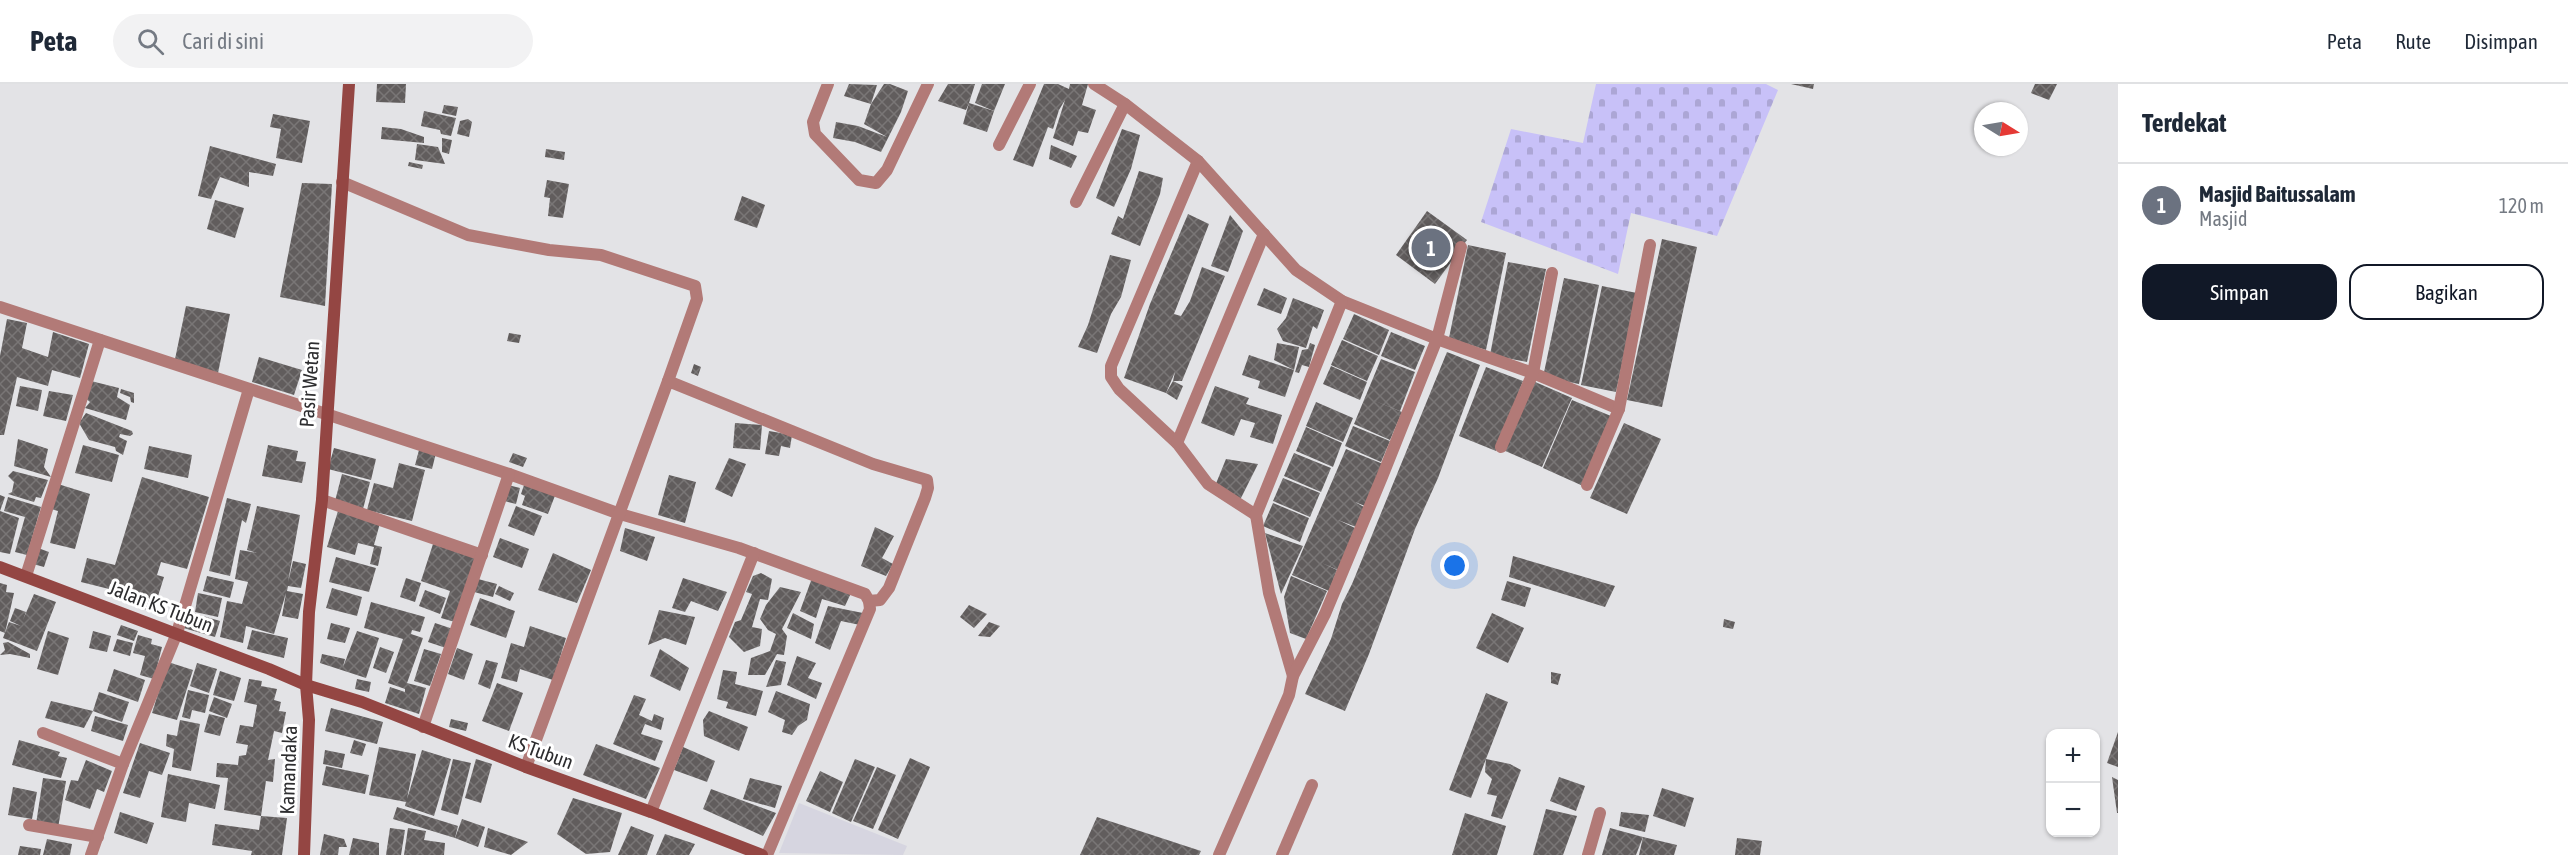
<!DOCTYPE html>
<html lang="id">
<meta charset="utf-8">
<style>
body{margin:0;font-family:"Asap Condensed",sans-serif;background:#f2f2f3;color:#1f2937}
.controls{position:absolute;right:18px;bottom:18px;display:grid;overflow:hidden;border-radius:12px;box-shadow:0 2px 4px #0004}
.controls button{width:54px;height:54px;display:grid;place-items:center;padding:0;border:0;border-bottom:2px solid #e0e1e3;background:#fff;color:#1f2937;font:30px sans-serif}
.compass{position:absolute;left:1974px;top:18px;width:54px;height:54px;border-radius:50%;background:#fff;box-shadow:0 2px 4px #0004;rotate:101deg}
.you{position:absolute;left:1455px;top:482px;width:21px;height:21px;margin:-15px;border:4px solid #fff;border-radius:50%;background:#1a73e8;box-shadow:0 0 0 9px #1a73e833}
.badge{display:grid;place-items:center;width:39px;height:39px;border-radius:50%;background:#111827;color:#fff;font-size:20px;font-weight:700}
.pin{position:absolute;translate:-50% -50%;border:3px solid #fff;box-shadow:0 2px 6px #0006}
.list{margin:0;padding:0;list-style:none}
h2{display:flex;justify-content:space-between;align-items:center;height:78px;margin:0;padding:0 24px;font-size:26px}
h2 small{font-size:20px;font-weight:400;color:#747a83}
.list li{display:grid;grid-template-columns:39px 1fr auto;gap:18px;align-items:center;box-sizing:border-box;height:84px;padding:0 24px;border-top:2px solid #e0e1e3}
.list b{display:block;font-size:22px;white-space:nowrap}
.list p{margin:0;font-size:20px;white-space:nowrap;color:#747a83}
.list em{font-size:20px;font-style:normal;color:#747a83}
.actions{display:flex;gap:12px;padding:18px 24px}
.actions a{flex:1;padding:14px 0;border:2px solid #111827;border-radius:18px;text-align:center;font-size:21px;color:#111827}
.actions .main{background:#111827;color:#fff}
.icon{flex:none;width:33px;height:33px;fill:none;stroke:currentColor;stroke-width:2;stroke-linecap:round;stroke-linejoin:round}
.map{position:relative;flex:none;width:2118px;height:771px;overflow:hidden}
header{display:flex;align-items:center;gap:36px;box-sizing:border-box;height:84px;padding:0 30px;background:#fff;border-bottom:2px solid #e0e1e3}
header strong{font-size:28px}
nav{display:flex;gap:33px;margin-inline-start:auto;font-size:21px}
.search{width:420px;height:54px;background:#f2f2f3;display:flex;align-items:center;gap:15px;box-sizing:border-box;padding:0 21px;border-radius:33px;color:#747a83;font-size:22px}
main{display:flex}
aside{flex:1;background:#fff}
.map>svg:first-child{display:block}
.built{fill:#d6d5e0}
.cemetery{fill:url(#cemetery-stones)}
.building{fill:url(#building-cross-hatch)}
.lines{fill:none;stroke-linecap:round;stroke-linejoin:round}
.street{stroke:#b27a77;stroke-width:12}
.secondary{stroke:#944643;stroke-width:12}
.labels{text-anchor:middle;dominant-baseline:central;stroke-width:6;stroke-linejoin:round;paint-order:stroke}
.street-label{font-size:20px;fill:#2d2d2f;stroke:#fff}
</style>
<header>
<strong>Peta</strong>
<div class="search"><svg class="icon" aria-label="search" viewBox="0 0 24 24"><circle cx="10" cy="10" r="6"/><path d="M15 15l6 6"/></svg>Cari di sini</div>
<nav><a>Peta</a><a>Rute</a><a>Disimpan</a></nav>
</header>
<main>
<div class="map">
<svg width="2118" height="771" viewBox="0 0 2118 771">
<defs>
<pattern id="cemetery-stones" width="16" height="16" patternUnits="userSpaceOnUse" patternTransform="scale(1.5)"><rect width="16" height="16" fill="#c8c1f8"/><path d="M2 7V4a2 2 0 0 1 4 0v3zM10 15v-3a2 2 0 0 1 4 0v3z" fill="#aca6d5"/></pattern>
<pattern id="building-cross-hatch" width="8" height="8" patternUnits="userSpaceOnUse" patternTransform="scale(1.5)"><rect width="8" height="8" fill="#615d5d"/><path d="M0 0l8 8M0 8l8-8" fill="none" stroke="#797676"/></pattern>
</defs>
<rect width="100%" height="100%" fill="#e3e3e6"/>
<polygon class="built" points="799,719 907,762 903,771 779,769"/>
<polygon class="cemetery" points="1596,0 1766,0 1778,6 1717,152 1631,129 1618,190 1481,138 1511,45 1583,59"/>
<g class="building">
<polygon points="377,0 406,0 405,19 376,18"/>
<polygon points="849,0 877,1 871,20 844,12"/>
<polygon points="884,0 890,0 908,7 901,28 881,68 855,58 833,54 836,38 858,42 887,53 864,40 871,20"/>
<polygon points="948,0 975,0 969,19 994,27 987,48 963,40 969,19 966,26 938,17"/>
<polygon points="982,0 1005,0 994,27 975,19"/>
<polygon points="1044,0 1058,0 1069,5 1070,0 1088,0 1082,21 1096,26 1088,49 1078,47 1073,62 1053,54 1065,16 1059,26 1053,45 1048,43 1033,83 1013,76"/>
<polygon points="1791,0 1814,0 1813,5"/>
<polygon points="2035,0 2057,0 2049,16 2031,9"/>
<polygon points="444,21 458,23 456,32 442,29"/>
<polygon points="424,27 456,34 451,52 441,50 440,46 421,42"/>
<polygon points="273,30 310,37 302,79 276,74 281,45 270,43"/>
<polygon points="468,35 472,38 469,53 457,50 460,37"/>
<polygon points="382,43 401,45 424,53 424,59 381,55"/>
<polygon points="1122,45 1140,51 1131,85 1114,123 1096,114"/>
<polygon points="442,54 452,56 449,70 442,68"/>
<polygon points="417,60 438,63 445,80 415,76"/>
<polygon points="1051,61 1077,72 1071,84 1049,75"/>
<polygon points="210,62 276,80 273,92 249,88 249,103 220,93 211,115 198,112"/>
<polygon points="546,65 565,68 564,76 545,73"/>
<polygon points="409,78 423,81 422,85 408,82"/>
<polygon points="1139,87 1163,94 1160,110 1140,162 1111,150 1118,132 1123,135"/>
<polygon points="547,96 569,100 563,134 548,132 550,114 544,113"/>
<polygon points="302,99 332,100 325,222 280,213"/>
<polygon points="742,112 765,121 757,144 734,136"/>
<polygon points="215,116 244,124 235,154 207,145"/>
<polygon points="1427,127 1467,156 1435,200 1396,171"/>
<polygon points="1188,130 1209,140 1174,230 1181,232 1190,217 1202,183 1225,192 1182,297 1173,297 1175,288 1166,309 1124,294 1150,220"/>
<polygon points="1230,131 1243,147 1228,188 1211,182"/>
<polygon points="1662,155 1697,163 1662,323 1627,316"/>
<polygon points="1468,161 1506,169 1486,266 1449,254"/>
<polygon points="1110,171 1131,176 1121,213 1111,230 1097,269 1078,263 1088,241"/>
<polygon points="1508,178 1546,185 1527,278 1490,271"/>
<polygon points="1564,194 1599,201 1579,300 1543,293"/>
<polygon points="1602,202 1637,209 1616,308 1581,301"/>
<polygon points="1264,204 1287,214 1281,230 1257,221"/>
<polygon points="1293,214 1324,226 1317,245 1313,242 1306,264 1283,257 1277,245 1286,234"/>
<polygon points="186,222 230,230 218,289 174,280"/>
<polygon points="1354,230 1389,246 1379,271 1343,255"/>
<polygon points="7,235 27,239 22,264 48,273 53,248 89,260 80,294 52,286 48,302 17,293 4,351 0,351 0,272"/>
<polygon points="1391,248 1425,262 1415,286 1381,272"/>
<polygon points="509,249 521,251 519,259 507,257"/>
<polygon points="1342,256 1378,272 1367,297 1331,281"/>
<polygon points="1277,259 1299,263 1294,286 1274,276"/>
<polygon points="1310,259 1315,261 1309,283 1302,281 1299,289 1295,288 1302,266 1308,265"/>
<polygon points="1447,268 1480,281 1438,394 1415,445 1369,570 1345,627 1305,610 1331,555 1342,520 1352,500"/>
<polygon points="1249,271 1294,286 1285,313 1258,304 1260,297 1242,291"/>
<polygon points="259,273 302,286 294,311 252,298"/>
<polygon points="1381,275 1415,288 1400,327 1370,315 1402,328 1390,356 1354,340"/>
<polygon points="694,280 701,283 698,292 691,289"/>
<polygon points="1331,282 1367,298 1360,316 1323,300"/>
<polygon points="1486,283 1523,297 1496,367 1459,352"/>
<polygon points="91,297 119,304 117,313 130,321 126,336 85,324 90,318 85,314"/>
<polygon points="1173,297 1183,302 1177,316 1166,309"/>
<polygon points="1533,297 1572,314 1542,383 1503,366"/>
<polygon points="20,302 42,306 38,327 16,322"/>
<polygon points="1215,302 1249,314 1246,320 1282,331 1273,360 1250,353 1255,339 1241,335 1234,352 1201,339"/>
<polygon points="121,305 134,309 134,319 131,318 130,313 120,309"/>
<polygon points="49,307 73,311 66,337 43,332"/>
<polygon points="1572,316 1611,332 1583,402 1543,384"/>
<polygon points="1316,318 1353,334 1343,358 1306,342"/>
<polygon points="86,329 132,347 133,350 130,352 120,350 119,353 127,357 123,371 116,367 115,363 89,356 79,339"/>
<polygon points="735,339 762,341 760,366 733,364"/>
<polygon points="1624,339 1661,355 1627,430 1590,414"/>
<polygon points="1353,342 1390,357 1381,378 1345,362"/>
<polygon points="1306,343 1342,359 1333,383 1296,367"/>
<polygon points="769,347 792,351 790,364 781,362 779,372 765,370"/>
<polygon points="18,355 48,365 44,383 51,393 14,382"/>
<polygon points="83,361 119,371 112,398 75,389"/>
<polygon points="268,361 298,367 296,377 306,378 302,399 262,392"/>
<polygon points="149,362 192,371 188,394 144,385"/>
<polygon points="334,364 376,375 371,396 328,385"/>
<polygon points="1346,365 1383,380 1365,422 1355,418 1364,423 1356,443 1338,436 1355,444 1338,486 1322,479 1337,486 1329,507 1292,491"/>
<polygon points="419,366 436,369 432,385 415,381"/>
<polygon points="513,369 527,374 523,383 509,378"/>
<polygon points="1294,369 1331,384 1321,408 1284,392"/>
<polygon points="729,374 746,380 732,413 715,405"/>
<polygon points="1226,375 1258,380 1240,416 1215,402"/>
<polygon points="399,379 425,386 412,437 367,426 374,399 393,404"/>
<polygon points="13,387 48,396 41,414 36,413 34,418 8,410 12,408 14,398 8,392"/>
<polygon points="342,390 370,398 363,425 335,417"/>
<polygon points="669,391 696,398 685,439 658,431"/>
<polygon points="142,393 209,413 187,485 161,478 157,491 164,493 153,528 135,522 139,509 110,500 109,505 81,498 87,474 115,481"/>
<polygon points="1283,394 1320,409 1310,433 1273,417"/>
<polygon points="525,398 556,409 548,430 522,421 525,412 521,410"/>
<polygon points="58,400 90,410 75,465 50,459 58,427 51,425"/>
<polygon points="508,401 520,404 516,420 504,417"/>
<polygon points="0,411 5,413 0,427"/>
<polygon points="8,413 41,423 27,471 15,468 25,433 4,427"/>
<polygon points="227,414 251,420 246,439 242,436 230,492 209,487"/>
<polygon points="1273,419 1309,434 1300,458 1263,442"/>
<polygon points="257,422 300,431 288,498 293,477 306,480 301,504 288,502 287,507 303,510 298,535 282,532 286,509 274,550 246,542 243,559 220,553 227,517 242,520 248,498 235,495 240,466 257,469 247,466"/>
<polygon points="516,422 542,432 534,452 508,442"/>
<polygon points="0,427 19,434 10,470 0,468"/>
<polygon points="338,427 380,439 374,461 382,463 378,482 370,480 374,463 358,459 355,471 327,463"/>
<polygon points="875,443 894,452 882,474 893,480 886,492 861,482"/>
<polygon points="625,444 655,453 647,477 620,467"/>
<polygon points="1265,449 1303,462 1281,510"/>
<polygon points="500,454 529,465 522,484 493,473"/>
<polygon points="433,460 476,474 455,538 441,534 450,507 421,497"/>
<polygon points="38,464 49,468 44,483 33,480"/>
<polygon points="553,469 591,486 577,519 538,506"/>
<polygon points="1513,472 1615,502 1605,523 1509,493"/>
<polygon points="336,473 376,484 369,508 329,498"/>
<polygon points="761,489 772,495 768,516 760,515 752,543 762,545 760,562 744,568 729,553 735,538 741,536 752,510 746,508 753,492"/>
<polygon points="207,492 234,498 230,514 203,507"/>
<polygon points="1291,492 1327,507 1306,555 1290,549 1284,513"/>
<polygon points="406,494 421,499 415,518 400,513"/>
<polygon points="683,494 727,508 718,527 691,517 685,528 672,524"/>
<polygon points="812,494 851,509 845,522 822,515 816,534 800,527"/>
<polygon points="478,495 497,500 493,513 474,508"/>
<polygon points="1507,497 1531,504 1525,523 1501,516"/>
<polygon points="0,499 7,501 6,508 14,509 5,549 0,547"/>
<polygon points="499,502 514,509 510,517 495,510"/>
<polygon points="780,503 801,508 782,545 787,552 784,571 777,570 765,591 748,591 751,574 770,567 776,550 768,546 760,535 766,521"/>
<polygon points="332,504 362,513 357,532 326,524"/>
<polygon points="425,506 446,514 440,530 419,522"/>
<polygon points="198,509 222,514 218,533 195,528"/>
<polygon points="34,510 56,518 37,567 3,554 9,538 21,542 10,537 15,524 26,528 23,536"/>
<polygon points="480,514 515,527 506,554 470,541"/>
<polygon points="371,518 425,533 420,548 412,546 411,550 423,554 407,599 426,604 419,630 385,619 390,603 405,608 405,605 388,599 403,555 364,544"/>
<polygon points="969,521 987,530 974,544 960,533"/>
<polygon points="828,522 863,529 860,541 841,537 830,566 815,559"/>
<polygon points="659,526 695,533 686,561 665,554 648,561"/>
<polygon points="186,527 220,537 215,553 180,543"/>
<polygon points="793,529 814,540 811,555 787,544"/>
<polygon points="1492,529 1524,544 1508,579 1476,564"/>
<polygon points="1724,535 1735,538 1733,545 1723,543"/>
<polygon points="989,538 1000,542 990,553 978,552"/>
<polygon points="331,539 350,544 345,559 327,555"/>
<polygon points="435,539 453,545 446,564 428,558"/>
<polygon points="121,541 138,547 134,557 117,551"/>
<polygon points="530,542 566,554 553,596 520,585 517,598 501,594 511,559 524,563"/>
<polygon points="252,546 288,554 284,574 247,565"/>
<polygon points="48,547 69,554 58,591 37,585"/>
<polygon points="93,547 111,552 107,568 89,564"/>
<polygon points="357,547 379,554 366,594 320,579 322,570 345,575 343,583"/>
<polygon points="138,551 152,555 151,560 162,563 154,595 140,591 145,572 133,569"/>
<polygon points="117,555 133,559 130,572 113,567"/>
<polygon points="8,558 30,570 30,574 10,570 0,571 5,566 3,559"/>
<polygon points="380,563 394,568 386,589 373,584"/>
<polygon points="457,564 473,570 464,596 448,590"/>
<polygon points="424,565 441,570 430,602 414,597"/>
<polygon points="660,565 689,584 680,607 650,592"/>
<polygon points="797,572 816,579 808,594 822,599 816,615 787,601"/>
<polygon points="486,576 498,579 490,605 478,600"/>
<polygon points="776,576 786,578 781,601 766,603"/>
<polygon points="168,578 193,586 177,636 152,629"/>
<polygon points="197,579 217,585 209,609 190,602"/>
<polygon points="114,585 145,596 138,618 107,607"/>
<polygon points="723,586 737,588 735,600 763,607 756,632 726,624 728,618 717,615"/>
<polygon points="220,587 241,594 234,617 213,611"/>
<polygon points="1551,588 1561,590 1558,601 1551,599"/>
<polygon points="249,595 262,597 261,602 277,605 274,616 281,618 279,627 286,628 282,649 274,647 268,676 275,675 273,698 266,697 261,732 224,726 228,694 216,693 217,679 238,681 239,672 246,671 248,661 236,659 240,641 253,643 257,621 244,618"/>
<polygon points="357,595 371,598 369,608 355,605"/>
<polygon points="497,599 523,609 509,647 482,637"/>
<polygon points="188,606 209,611 205,629 192,626 190,635 182,633"/>
<polygon points="776,607 810,620 807,636 798,642 792,651 782,648 785,636 768,628"/>
<polygon points="99,608 129,618 122,638 93,627"/>
<polygon points="1486,609 1508,618 1486,675 1510,680 1521,686 1502,735 1491,732 1497,712 1487,710 1492,695 1485,688 1486,675 1471,714 1449,706"/>
<polygon points="634,611 646,615 639,631 652,637 654,630 664,634 661,646 645,640 641,650 663,657 655,677 613,660"/>
<polygon points="214,613 232,620 227,634 209,627"/>
<polygon points="51,617 93,627 84,644 45,634"/>
<polygon points="331,624 383,638 377,660 325,647"/>
<polygon points="709,627 748,643 739,667 704,652 703,636"/>
<polygon points="209,630 225,634 220,652 204,648"/>
<polygon points="95,632 128,641 123,657 91,647"/>
<polygon points="451,635 468,639 466,647 449,643"/>
<polygon points="180,636 200,640 191,687 172,683 174,665 166,662 167,650 177,652"/>
<polygon points="2118,648 2118,683 2107,679"/>
<polygon points="19,656 60,668 58,672 67,674 61,694 12,681"/>
<polygon points="354,656 366,660 362,672 350,669"/>
<polygon points="140,659 170,669 162,691 149,687 140,714 123,709"/>
<polygon points="596,660 660,684 646,715 583,691"/>
<polygon points="379,663 416,670 407,715 422,666 451,675 434,732 405,722 406,718 369,711"/>
<polygon points="683,663 715,677 707,698 674,686"/>
<polygon points="325,666 345,670 342,684 323,680"/>
<polygon points="910,674 930,683 898,755 878,746"/>
<polygon points="453,675 471,679 458,731 441,726"/>
<polygon points="476,675 492,680 481,719 465,714"/>
<polygon points="855,675 875,683 851,738 832,729"/>
<polygon points="86,676 112,687 104,708 97,705 90,725 65,716 71,696 78,697"/>
<polygon points="326,682 369,691 365,710 322,701"/>
<polygon points="877,683 896,691 873,745 853,737"/>
<polygon points="820,687 843,698 830,728 806,717"/>
<polygon points="168,690 220,701 215,725 189,719 186,738 161,733"/>
<polygon points="1559,693 1585,702 1576,727 1550,717"/>
<polygon points="2112,693 2118,696 2118,729 2117,729"/>
<polygon points="43,694 66,697 58,744 36,740"/>
<polygon points="750,694 782,702 775,724 743,715"/>
<polygon points="13,703 37,708 32,735 8,731"/>
<polygon points="1662,704 1694,714 1685,743 1653,732"/>
<polygon points="711,705 776,729 763,752 703,725"/>
<polygon points="573,714 622,729 610,768 586,770 557,750"/>
<polygon points="397,723 458,742 455,754 393,735"/>
<polygon points="1546,725 1577,732 1563,771 1533,771"/>
<polygon points="120,728 154,739 147,760 114,749"/>
<polygon points="1621,728 1649,731 1645,748 1619,742"/>
<polygon points="1465,729 1506,742 1497,771 1452,771"/>
<polygon points="261,732 287,734 282,771 251,771 252,767 212,761 215,740 259,746"/>
<polygon points="1097,733 1201,767 1199,771 1080,771"/>
<polygon points="462,735 485,743 478,763 455,754"/>
<polygon points="631,742 654,751 647,771 618,771"/>
<polygon points="390,744 405,746 401,771 386,771"/>
<polygon points="408,744 426,747 424,756 445,759 444,771 404,771"/>
<polygon points="488,744 528,758 511,771 484,763"/>
<polygon points="1610,744 1643,753 1636,771 1602,771"/>
<polygon points="324,750 344,755 347,763 339,763 338,771 320,771"/>
<polygon points="665,750 695,760 689,771 656,771"/>
<polygon points="1643,753 1677,761 1674,771 1639,771"/>
<polygon points="353,754 379,759 379,771 349,771"/>
<polygon points="1737,754 1762,757 1760,771 1735,771"/>
<polygon points="47,755 72,760 70,771 43,771"/>
<polygon points="20,762 41,765 40,771 18,771"/>
</g>
<g class="lines">
<g class="street">
<polyline points="828,0 813,38 815,50 859,96 876,99 887,86 928,0"/>
<polyline points="1094,0 1125,20 1198,77 1296,186 1342,217 1437,255 1533,289 1619,325"/>
<polyline points="999,61 1030,0"/>
<polyline points="1198,77 1111,282 1111,293 1119,305 1177,359 1208,400 1256,431"/>
<polyline points="342,98 468,151 549,166 601,171 695,202 697,215 668,297"/>
<polyline points="1076,118 1125,20"/>
<polyline points="0,223 509,390 620,430 739,464 865,510 869,517 870,525 767,771"/>
<polyline points="1177,359 1264,150"/>
<polyline points="1501,363 1533,289 1552,189"/>
<polyline points="1587,401 1619,325 1650,161"/>
<polyline points="322,416 482,471"/>
<polyline points="26,492 100,256"/>
<polyline points="1293,592 1269,509 1256,431 1342,217"/>
<polyline points="423,643 509,390"/>
<polyline points="43,649 123,680"/>
<polyline points="526,683 668,297 873,380 927,396 928,404 925,414 889,504 880,516 869,517"/>
<polyline points="651,728 754,469"/>
<polyline points="29,741 98,753"/>
<polyline points="91,771 123,680 177,549 249,305"/>
<polyline points="1219,771 1289,611 1293,592 1325,530 1382,393 1437,255 1461,163"/>
<polyline points="1282,771 1312,701"/>
<polyline points="1588,771 1600,729"/>
</g>
<g class="secondary">
<polyline points="0,483 269,585 306,601 362,618 526,683 651,728 762,771"/>
<polyline points="304,771 309,636 306,601 309,528 322,416 349,0"/>
</g>
</g>
<g class="labels">
<g class="street-label">
<text transform="translate(309 300) rotate(-86)">Pasir Wetan</text>
<text transform="translate(161 522) rotate(21)">Jalan KS Tubun</text>
<text transform="translate(541 667) rotate(20)">KS Tubun</text>
<text transform="translate(288 686) rotate(-88)">Kamandaka</text>
</g>
</g>
</svg>
<div class="controls">
<button>+</button>
<button>−</button>
</div>
<svg class="compass" viewBox="-18 -18 36 36"><path d="M0-13l5 13h-10z" fill="#e53935"/><path d="M0 13l5-13h-10z" fill="#747a83"/></svg>
<div class="you"></div>
<div class="pin badge" style="left:1431px;top:164px;background:#6b7280">1</div>
</div>
<aside>
<h2>Terdekat<small></small></h2>
<ul class="list">
<li><span class="badge" style="background:#6b7280">1</span><div><b>Masjid Baitussalam</b><p>Masjid</p></div><em>120 m</em></li>
</ul>
<div class="actions"><a class="main">Simpan</a><a>Bagikan</a></div>
</aside>
</main>
